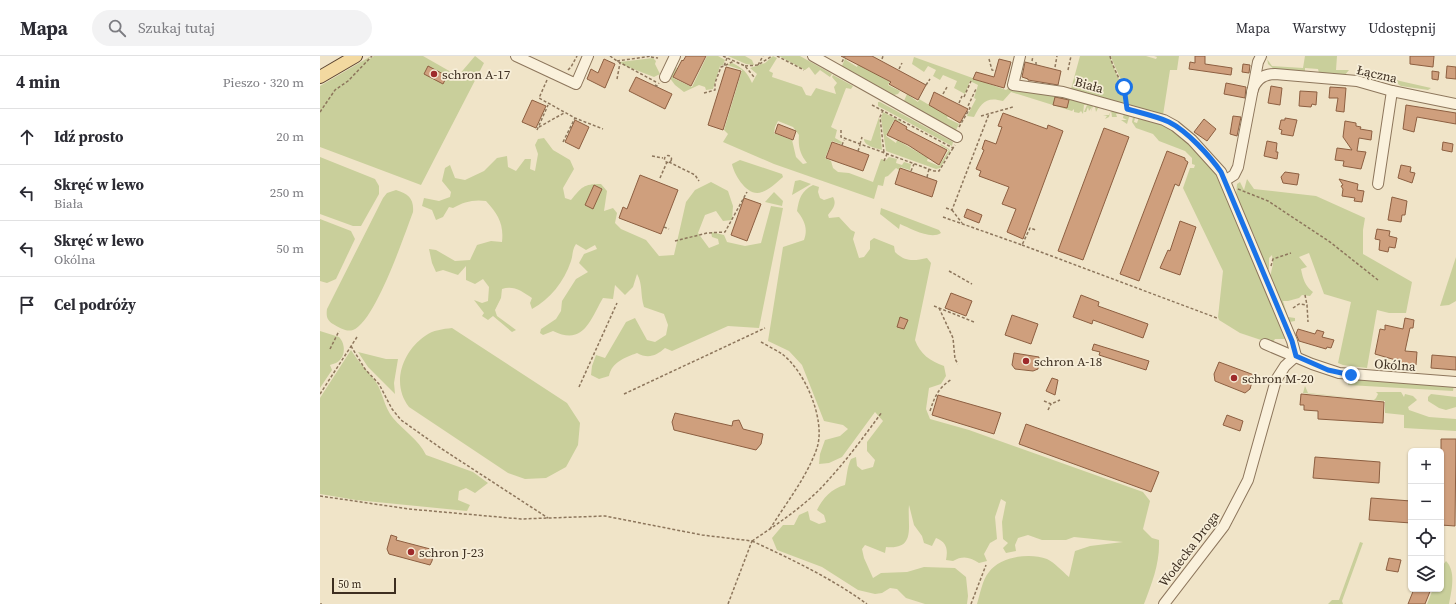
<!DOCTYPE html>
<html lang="pl">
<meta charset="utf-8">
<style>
body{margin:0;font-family:"Source Serif 4",serif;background:#f2f2f3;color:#2b2b33}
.controls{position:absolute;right:12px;bottom:12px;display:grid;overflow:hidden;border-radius:6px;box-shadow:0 1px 3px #0004}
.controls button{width:36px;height:36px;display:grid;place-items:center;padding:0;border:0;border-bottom:1px solid #e1e1e2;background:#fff;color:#2b2b33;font:20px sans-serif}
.scale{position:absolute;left:12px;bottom:10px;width:64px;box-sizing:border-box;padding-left:4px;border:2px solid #3d2e20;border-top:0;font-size:11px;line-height:14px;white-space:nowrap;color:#3d2e20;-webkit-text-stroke:3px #f7eed8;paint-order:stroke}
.stop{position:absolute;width:12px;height:12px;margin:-9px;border:3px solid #1a73e8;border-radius:50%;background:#fff}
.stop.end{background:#1a73e8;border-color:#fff;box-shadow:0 1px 4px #0008}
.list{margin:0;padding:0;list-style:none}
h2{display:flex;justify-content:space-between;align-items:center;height:52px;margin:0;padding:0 16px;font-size:17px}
h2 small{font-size:13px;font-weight:400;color:#7c7c81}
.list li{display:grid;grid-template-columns:26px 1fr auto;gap:12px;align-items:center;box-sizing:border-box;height:56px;padding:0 16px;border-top:1px solid #e1e1e2}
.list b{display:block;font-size:15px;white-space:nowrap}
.list p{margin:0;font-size:13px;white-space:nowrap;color:#7c7c81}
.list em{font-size:13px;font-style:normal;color:#7c7c81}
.icon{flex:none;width:22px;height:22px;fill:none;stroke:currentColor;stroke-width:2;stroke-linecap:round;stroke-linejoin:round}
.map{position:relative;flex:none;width:1136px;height:548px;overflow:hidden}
header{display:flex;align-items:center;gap:24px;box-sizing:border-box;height:56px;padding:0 20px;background:#fff;border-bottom:1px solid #e1e1e2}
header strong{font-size:19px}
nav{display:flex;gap:22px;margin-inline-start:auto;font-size:14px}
.search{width:280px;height:36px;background:#f2f2f3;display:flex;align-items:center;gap:10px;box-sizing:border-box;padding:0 14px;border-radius:22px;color:#7c7c81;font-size:15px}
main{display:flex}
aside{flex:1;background:#fff}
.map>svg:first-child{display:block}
.green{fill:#c9cf9b;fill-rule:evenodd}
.building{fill:#cf9f7d;stroke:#8d5f41}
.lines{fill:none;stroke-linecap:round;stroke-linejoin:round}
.minor-casing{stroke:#8d765c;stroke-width:12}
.major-casing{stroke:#5b4430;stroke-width:14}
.path{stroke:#8d765c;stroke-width:1.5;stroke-dasharray:3 2;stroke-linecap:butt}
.minor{stroke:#faf1dc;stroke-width:10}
.major{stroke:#f3d9a0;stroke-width:12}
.route{stroke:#1a73e8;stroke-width:5}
.poi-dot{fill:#9e2a2b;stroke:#f7eed8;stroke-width:1.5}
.labels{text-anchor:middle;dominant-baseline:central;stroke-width:3.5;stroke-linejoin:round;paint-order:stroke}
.poi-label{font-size:13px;fill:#3d2e20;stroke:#f7eed8;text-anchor:start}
.street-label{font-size:13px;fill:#3d2e20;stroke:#f7eed8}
</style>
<header>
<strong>Mapa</strong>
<div class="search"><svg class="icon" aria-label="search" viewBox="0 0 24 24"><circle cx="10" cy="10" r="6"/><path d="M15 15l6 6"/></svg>Szukaj tutaj</div>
<nav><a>Mapa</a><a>Warstwy</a><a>Udostępnij</a></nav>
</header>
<main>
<aside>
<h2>4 min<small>Pieszo · 320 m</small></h2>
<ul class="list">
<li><svg class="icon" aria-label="ahead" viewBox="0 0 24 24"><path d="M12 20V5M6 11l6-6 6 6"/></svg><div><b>Idź prosto</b></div><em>20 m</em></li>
<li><svg class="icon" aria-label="left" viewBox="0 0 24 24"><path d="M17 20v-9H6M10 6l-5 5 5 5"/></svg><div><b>Skręć w lewo</b><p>Biała</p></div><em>250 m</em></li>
<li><svg class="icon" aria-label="left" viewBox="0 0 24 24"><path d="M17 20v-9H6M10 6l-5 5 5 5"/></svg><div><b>Skręć w lewo</b><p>Okólna</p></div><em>50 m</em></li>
<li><svg class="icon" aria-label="arrive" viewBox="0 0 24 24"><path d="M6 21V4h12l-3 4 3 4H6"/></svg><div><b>Cel podróży</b></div></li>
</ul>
</aside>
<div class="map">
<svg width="1136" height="548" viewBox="0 0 1136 548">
<rect width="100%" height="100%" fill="#f0e4c8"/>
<g class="green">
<polygon points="51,0 48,4 54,0 103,0 138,20 155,0 164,7 101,129 0,91 0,30"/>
<polygon points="387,0 398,0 405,4 403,9 400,10 393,33 386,34 385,31 379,29 364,36 355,29 349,21 354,10 357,12 353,22 372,31"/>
<polygon points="408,0 425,0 432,4 434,9 426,8"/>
<path d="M 453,0 L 457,2 L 449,15 L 453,17 L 452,21 L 482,31 L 486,39 L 491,40 L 496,32 L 516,38 L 514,31 L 517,27 L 512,21 L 513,19 L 533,30 L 531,33 L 526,32 L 511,71 L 517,74 L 515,82 L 522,86 L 521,88 L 512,85 L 505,102 L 511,105 L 513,112 L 518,116 L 529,117 L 553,126 L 561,103 L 566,104 L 569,101 L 577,103 L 576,107 L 582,109 L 584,106 L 591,108 L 590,114 L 580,111 L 579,114 L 576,112 L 568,120 L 565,121 L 563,130 L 558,129 L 554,143 L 454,108 L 403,86 L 408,78 L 404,74 L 422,14 L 407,9 L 412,7 C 423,12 427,16 432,27 L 437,18 L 430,12 L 445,7 ZM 458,65 L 473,71 L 479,79 C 478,91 480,98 487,107 L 483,108 L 476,101 L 472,84 L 454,77 L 455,71 Z"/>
<polygon points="459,0 480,0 512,18 510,21 500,14 495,19 489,11 485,14"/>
<polygon points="526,0 528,0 526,4 537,11 538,8 570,26 568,29 580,35 578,38 574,39 522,10"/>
<path d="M 760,0 L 790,0 C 794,18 806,31 806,49 L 751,33 Z"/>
<path d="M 791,0 L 826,0 L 836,3 L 837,1 L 834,0 L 859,0 L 857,14 L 850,14 L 843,59 L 808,50 C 808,31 796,17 791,0 Z"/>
<polygon points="948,0 947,3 952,10 983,12 985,0 1017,0 1016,14 1029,14 1024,20 999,17 998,13 985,12 985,16 955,14 948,8 947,2"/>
<path d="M 594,1 L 686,34 L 693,29 L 700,30 L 834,63 L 855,73 L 896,115 L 965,283 L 955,283 L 953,286 L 950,287 L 920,277 L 899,264 L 898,261 L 903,215 L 863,132 L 870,112 L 874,112 L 875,109 L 872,108 L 872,102 L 865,95 L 839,85 L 833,78 L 816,72 L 812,66 L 813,61 L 815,62 L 814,66 L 817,67 L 819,61 L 810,58 L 807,68 L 801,64 L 807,64 L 803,62 L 804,57 L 796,58 L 797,61 L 792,61 L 791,54 L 789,61 L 785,63 L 787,60 L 783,59 L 789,59 L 791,54 L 784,52 L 783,54 L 783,52 L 779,50 L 776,56 L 775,51 L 773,50 L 771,56 L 772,51 L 769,55 L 768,51 L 766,56 L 764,56 L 767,49 L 764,49 L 763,58 L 761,55 L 759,57 L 754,56 L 754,53 L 752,55 L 691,36 L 683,45 C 666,40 661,47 654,61 L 647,60 L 656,43 L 654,42 L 658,29 L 650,25 L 645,38 L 634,32 L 637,25 L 623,19 L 620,24 L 613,20 L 616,14 L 608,10 L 604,16 L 592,8 Z"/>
<polygon points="333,2 336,5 335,8 340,18 334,21 303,9 300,6"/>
<polygon points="1041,17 1065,22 1065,23 1074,24 1074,25 1042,24"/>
<polygon points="1077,24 1080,25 1111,32 1108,34 1081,30 1078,28"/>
<polygon points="587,38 598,46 599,43 628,60 627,62 639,68 636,74 584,45"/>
<polygon points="558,46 560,46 633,86 632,90 558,50"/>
<polygon points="563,56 584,67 574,64 566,80 576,87 577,84 608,102 607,105 619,110 629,94 620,89 621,88 629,93 630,95 620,112 616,113 566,95 561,62"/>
<path d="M 559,61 L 562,94 C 556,92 544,90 544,83 L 551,85 Z"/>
<path d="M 224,82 L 233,94 L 250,104 L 254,113 L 243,132 L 245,142 L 251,144 C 262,131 263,128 281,128 L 287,135 L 284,155 L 293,152 L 297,157 L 295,167 L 301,173 L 326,184 L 339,200 L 354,199 L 366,146 L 375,134 L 391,126 L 408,135 L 413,150 L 412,164 L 403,165 L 396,155 L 385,159 L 378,177 L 389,192 L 399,188 L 398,183 L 392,181 L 391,176 L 404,179 L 407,186 L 425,190 L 441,187 L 451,150 L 463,152 L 439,272 L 408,270 L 352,295 L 345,292 C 336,300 328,303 317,297 C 304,302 292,306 289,320 L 279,323 L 271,319 L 272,310 L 276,299 L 285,302 L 306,266 L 315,262 L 327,284 L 335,286 L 346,279 L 348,269 L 344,258 L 324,251 C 320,239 323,228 317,218 L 313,231 L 305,239 L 295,229 L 293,243 L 283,242 C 270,264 264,290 233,275 L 223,279 L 220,277 L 221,273 L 236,263 L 241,255 L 242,245 L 256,223 L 268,216 L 259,207 L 264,198 L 277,193 L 275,189 L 266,194 L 256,188 C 252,194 253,199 251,205 C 244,226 230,243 212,253 L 210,247 L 212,242 C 202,235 193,229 182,233 L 181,242 L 175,254 L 177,260 L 196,274 L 192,276 L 173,260 L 168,264 L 162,260 L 164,257 L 154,244 L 162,247 L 168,245 L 169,231 L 163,223 L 155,228 L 146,224 L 146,210 L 138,219 L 123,214 L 116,216 L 112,207 L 109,193 L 116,194 L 135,205 L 150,204 L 157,189 L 171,185 L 182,186 C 184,168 178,158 166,145 C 154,143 143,146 133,152 L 129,151 L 123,161 L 116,164 L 112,154 L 102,150 L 104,142 L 119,145 L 130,141 L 131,136 L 122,125 L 125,112 L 130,109 L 135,122 L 145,124 L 164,115 L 177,102 L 187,100 L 188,111 L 196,115 L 205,103 L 211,103 L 210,113 L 215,115 L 218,98 L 215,89 L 218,83 Z"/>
<polygon points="0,101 55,123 59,130 59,138 41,170 33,170 0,158"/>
<path d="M 420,104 L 462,118 L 463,121 C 457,126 449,134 442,136 C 428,142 414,119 412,108 Z"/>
<path d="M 927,123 L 934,133 L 996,140 L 1045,162 L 1043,174 L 1043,198 L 1092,226 L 1086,257 L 1069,257 L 1057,254 L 1047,312 L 1023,309 L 1018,307 L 1031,246 L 1004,238 L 989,197 L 979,201 L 987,211 L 981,213 C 983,223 985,230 993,236 L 990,240 L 982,239 L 979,242 L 968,245 L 963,245 L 968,261 L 975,262 L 975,265 L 969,266 L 950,221 L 953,208 L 952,199 L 949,202 L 949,213 L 947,214 L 934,179 L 926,166 L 924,156 L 920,152 L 916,140 L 917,128 L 920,126 L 924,134 Z"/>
<polygon points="480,124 491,128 472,139 475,125"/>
<path d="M 493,129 L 499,131 L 498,136 L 500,142 L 504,144 L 513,141 C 517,148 513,153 508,159 L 509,162 L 519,161 L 531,174 L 535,176 L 533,183 L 539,202 L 544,201 L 550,193 L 550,185 L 554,182 L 574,190 L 575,196 C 585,206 594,205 607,202 L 611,207 L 595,284 C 600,298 610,305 624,310 L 626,320 L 621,328 L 609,332 L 606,353 L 610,363 L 649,374 L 823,436 L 830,445 L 823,473 L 832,482 L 839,484 C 840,507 832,527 824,548 L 657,548 C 660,539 662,524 669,516 C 680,501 709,496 727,503 C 734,506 742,515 749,521 L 755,495 L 770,490 L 803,486 L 754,481 L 746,484 L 722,484 L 708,479 L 698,482 L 695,489 L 696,495 L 686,497 L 683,492 L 688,487 L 683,483 L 682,466 L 686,446 L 681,443 L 675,461 L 677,483 L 670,487 L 664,498 L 667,505 L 659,507 C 650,501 643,499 633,505 L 626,504 C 628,494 627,486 616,482 L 612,490 L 604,487 L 602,480 L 594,469 L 589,449 C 587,469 597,494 566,491 L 565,497 L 545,489 L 542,493 L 544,502 L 553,522 L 561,517 L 587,516 L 604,511 L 635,512 L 646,521 L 648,540 L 647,548 L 605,548 L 586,542 L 577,533 L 570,532 L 562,537 L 555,538 L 538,534 L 502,511 L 457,494 L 452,482 L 463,469 L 474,469 L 479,459 L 488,455 L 490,464 L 499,468 L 506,466 L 504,459 L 497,454 C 502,443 512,432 525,429 C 527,420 527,411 531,403 L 536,401 L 537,410 L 542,414 L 553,411 L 555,404 L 547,395 L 547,386 L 563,365 L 555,356 L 522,401 L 509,407 L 499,408 L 500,398 L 505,384 L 520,380 L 528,373 L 523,369 L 504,365 L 482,309 L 469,295 L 448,285 L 463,191 L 484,184 C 488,173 485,165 477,155 C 479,143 481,135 493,129 Z"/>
<path d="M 76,134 C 89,138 94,143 93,156 C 84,180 55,266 33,274 C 26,276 20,272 13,268 C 7,264 6,260 7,253 L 63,142 L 67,137 Z"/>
<polygon points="454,136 463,145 462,150 445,146"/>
<path d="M 561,152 L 619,174 L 621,177 C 610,184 590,172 580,168 L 579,173 L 560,158 Z"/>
<polygon points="0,163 31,175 35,183 16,223 7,227 0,225"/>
<polygon points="1136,201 1136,245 1129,249 1120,250"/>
<path d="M 132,272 L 247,347 L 260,367 L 258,389 L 246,411 L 226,422 L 205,423 L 188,417 L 89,351 C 71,328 82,296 105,280 C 113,274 123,273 132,272 Z"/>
<path d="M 0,275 L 19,281 C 26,288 26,302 16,307 C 14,308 12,308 10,309 L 12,314 L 0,332 Z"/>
<path d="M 31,294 C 38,306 48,315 56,326 C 63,337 64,351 73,362 C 84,375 98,383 106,399 L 153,416 L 168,427 L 155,437 L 146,432 L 139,435 L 138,444 L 150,449 L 147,455 L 36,444 L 0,438 L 0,342 Z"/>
<polygon points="38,296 66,303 78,303 74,327 75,338 48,311"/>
<polygon points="1028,322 1134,329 1133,335 1028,329"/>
<polygon points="985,330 988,337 1054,344 1056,342 1058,338 1056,336 1081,336 1084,341 1085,338 1093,340 1097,344 1088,351 1089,354 1109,361 1136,363 1136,375 1084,372 1084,359 1065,357 1065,345 983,337"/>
<polygon points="1111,338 1136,341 1136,351 1126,354 1119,352 1108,345 1108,341"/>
<polygon points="1040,486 1043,487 1022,545 1023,548 1008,548 1012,544 1019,544"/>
<path d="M 1126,505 C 1136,515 1132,533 1129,548 L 1107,548 L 1113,533 L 1121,533 L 1121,512 Z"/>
</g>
<g class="building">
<polygon points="366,0 386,0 371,30 353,21 362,4 363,5"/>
<polygon points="521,0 552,0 606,29 598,44 569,28 571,26"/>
<polygon points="875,0 885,0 885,8 912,12 911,19 869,13 870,6 875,7"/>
<polygon points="1090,0 1114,0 1113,11 1090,8"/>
<polygon points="284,3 295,8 285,32 267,23 271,13 278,17"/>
<polygon points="679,3 691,6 684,32 653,23 656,16 674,21"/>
<polygon points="705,6 741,15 738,29 708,24 708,23 702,21"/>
<polygon points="923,8 930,9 929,17 922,16"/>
<polygon points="108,10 127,20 123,28 104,18"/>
<polygon points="1127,10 1136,11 1136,23 1126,22"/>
<polygon points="406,11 421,15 403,74 388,69"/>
<polygon points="1112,15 1119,16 1118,24 1112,23"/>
<polygon points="316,21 352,38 345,53 309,35"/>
<polygon points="906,27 926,31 925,42 904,38"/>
<polygon points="951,30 962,32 960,49 948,47"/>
<polygon points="1010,31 1026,32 1024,56 1016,55 1018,42 1009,42"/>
<polygon points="980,35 997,36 996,49 992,48 991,51 979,50"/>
<polygon points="614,36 648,53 640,67 609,49"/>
<polygon points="735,41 749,44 747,52 733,49"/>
<polygon points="212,44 226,50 216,72 202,66"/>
<polygon points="1086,49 1136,57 1136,68 1097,61 1094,76 1083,73"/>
<polygon points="683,57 727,73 728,69 743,75 703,183 687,176 696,153 682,148 689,131 659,120 661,115 656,113 664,94 662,93 665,84 676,88 682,71 678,70"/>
<polygon points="913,60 921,61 917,80 910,78"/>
<polygon points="965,62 977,64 973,80 961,78 962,74 959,73 961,64 965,64"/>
<polygon points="884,63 896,73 887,85 874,76"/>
<polygon points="255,64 269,71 259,93 245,86"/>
<polygon points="575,64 587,71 586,73 627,94 619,109 588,89 567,79"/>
<polygon points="1025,65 1036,67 1036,70 1041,71 1040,73 1052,75 1051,84 1039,82 1037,95 1046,96 1041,113 1023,110 1024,105 1015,104 1017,92 1032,94 1023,81"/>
<polygon points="458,68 476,75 473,84 455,77"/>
<polygon points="784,72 809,81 763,204 738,195"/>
<polygon points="947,85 957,87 956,96 958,96 957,103 944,100"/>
<polygon points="512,86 549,99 543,115 506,102"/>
<polygon points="1123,86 1133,88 1132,96 1122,94"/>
<polygon points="847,95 865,102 865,104 868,106 859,130 855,128 819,225 800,218"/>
<polygon points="1081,109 1091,111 1090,116 1095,117 1092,127 1078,122"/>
<polygon points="580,112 617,125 612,141 575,128"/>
<polygon points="965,116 979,118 977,129 963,127 961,121"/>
<polygon points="320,119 358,134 341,178 299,162 303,151 307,153"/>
<polygon points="1019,123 1038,128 1037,134 1044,135 1042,146 1034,145 1035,142 1022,140 1023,133 1021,130 1023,129"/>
<polygon points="274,129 282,133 273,153 265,149"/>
<polygon points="1072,141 1087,145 1085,159 1082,159 1081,166 1068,164"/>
<polygon points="424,142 441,148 427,185 411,179"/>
<polygon points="647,153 662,159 659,167 644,161"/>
<polygon points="860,165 876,171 860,219 840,212 848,194 850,195"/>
<polygon points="1057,173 1070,175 1069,180 1077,182 1075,192 1069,191 1068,196 1059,194 1060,184 1055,183"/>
<polygon points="631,237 652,245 646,260 625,252"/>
<polygon points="761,239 779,246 778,250 828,268 823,282 773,264 772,268 753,261"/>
<polygon points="692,259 718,268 711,288 685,279"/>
<polygon points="580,261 588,264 584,273 577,271"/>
<polygon points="1085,262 1094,264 1093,272 1090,272 1085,295 1097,296 1096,309 1078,308 1079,305 1055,298 1060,273 1065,274 1065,269 1083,273"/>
<polygon points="978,273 995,278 997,274 1004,276 1002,281 1014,284 1011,292 1007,291 1006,293 979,285 976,278"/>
<polygon points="774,288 829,305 826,314 779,299 780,296 772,294"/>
<polygon points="694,297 719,301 718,313 713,315 695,313 692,309"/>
<polygon points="1112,299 1136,301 1136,314 1111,312"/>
<polygon points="899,306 934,319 930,333 925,337 895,325 894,318"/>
<polygon points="732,322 738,324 735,339 726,335"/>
<polygon points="981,338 1064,346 1063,367 998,363 998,355 984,354 984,349 980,349"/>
<polygon points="618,339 681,357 674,378 612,359"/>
<polygon points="355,357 412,370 413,365 419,364 423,373 443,378 441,388 436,394 354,374 352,366"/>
<polygon points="907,359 923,365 920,375 903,369"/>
<polygon points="706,368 839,416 831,436 699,388"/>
<polygon points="1121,383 1136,383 1135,470 1121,469"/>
<polygon points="995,401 1060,406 1059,427 993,422"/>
<polygon points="1051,442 1091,445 1091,467 1049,464"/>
<polygon points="71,479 77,481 76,484 114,494 112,505 110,509 69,498 67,493"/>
<polygon points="1069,502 1081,504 1078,516 1066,514"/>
<polygon points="1094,533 1111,533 1105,548 1088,548"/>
</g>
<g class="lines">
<defs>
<g id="minor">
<polyline points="196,0 256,28 268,0"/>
<polyline points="493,0 637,81"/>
<polyline points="700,0 693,29 743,36 844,64 855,70 872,84 901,116 972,285 976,300"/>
<polyline points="345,21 355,0"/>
<path d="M 932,36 C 935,24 943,18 955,18 L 1037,25 L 1072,35 L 1136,48"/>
<polyline points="906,124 914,119 918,111 938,6 941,0"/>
<polyline points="1058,128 1072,35"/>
<polyline points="945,288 992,308 1019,317 1136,326"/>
<polyline points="844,548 904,470 928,424 956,324 965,310 976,300"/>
</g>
<polyline id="major" points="0,21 36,0"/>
</defs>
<use href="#minor" class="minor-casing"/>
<use href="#major" class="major-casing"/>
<g class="path">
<polyline points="290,0 297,5 336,26"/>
<polyline points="403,0 425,10 434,21"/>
<polyline points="457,0 484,14"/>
<path d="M 790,0 C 794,16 804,28 807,45"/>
<polyline points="331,1 338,2"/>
<polyline points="407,2 404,10 414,5"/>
<polyline points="562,3 563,0"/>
<polyline points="669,3 672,14 676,15"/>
<polyline points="297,5 332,0"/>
<polyline points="712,5 713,0"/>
<polyline points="522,6 525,0"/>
<polyline points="438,9 443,0"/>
<polyline points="716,9 716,6"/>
<polyline points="425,10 438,9 452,0"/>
<polyline points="735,11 737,0"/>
<polyline points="579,13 582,7"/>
<polyline points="248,14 251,11 257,0"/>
<polyline points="748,14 751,0"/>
<polyline points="297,23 300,7"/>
<polyline points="227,24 219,42 255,62 283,73"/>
<polyline points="335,29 337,30 339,27"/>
<polyline points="606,29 610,23"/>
<polyline points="384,37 395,34 395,27 401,11 404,10"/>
<polyline points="623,38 627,31"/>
<polyline points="644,41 651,25"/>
<polyline points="639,47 642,40"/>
<polyline points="552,49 633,92 635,89"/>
<polyline points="563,54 560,61 564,97"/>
<polyline points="0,56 15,34 28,25 52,0"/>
<polyline points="661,60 693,51"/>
<polyline points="219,71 244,57"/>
<polyline points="639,71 650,52 648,50 656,33"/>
<polyline points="217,74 228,49"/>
<polyline points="521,74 521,81 614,115 619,115 633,92"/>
<polyline points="243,86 255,62"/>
<polyline points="540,88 542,81"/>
<polyline points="522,89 524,84"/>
<polyline points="538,95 540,89"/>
<circle cx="348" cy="103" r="3.5"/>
<polyline points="332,100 343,102"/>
<polyline points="564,105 567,98"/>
<polyline points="349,106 375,119 379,125"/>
<polyline points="591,115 594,108"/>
<polyline points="607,121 609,113"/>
<polyline points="340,122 347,106"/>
<polyline points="918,133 948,145 1010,186 1058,224"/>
<polyline points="626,152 632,154 669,58"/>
<polyline points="632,154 642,167"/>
<polyline points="623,161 702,189 710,172 716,174"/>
<polyline points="344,171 349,173"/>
<polyline points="355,185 387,177 405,176 427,136"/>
<polyline points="702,189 897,262"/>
<polyline points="951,210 953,203 971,197"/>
<polyline points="629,215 652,228"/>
<polyline points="985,239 987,249"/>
<polyline points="614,250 654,266"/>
<polyline points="619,252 633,282 635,303 638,308"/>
<polyline points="973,252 979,248 987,249 988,266"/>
<path d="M 441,286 C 448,290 456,294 462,298 C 485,315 506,364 497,392 C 487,421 466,447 450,473"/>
<polyline points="31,290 45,313 59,328 72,353 81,364 122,393 228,462"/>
<polyline points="10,293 19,275"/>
<polyline points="259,331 297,247"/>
<polyline points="0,338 37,281"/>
<polyline points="304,338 445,272"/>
<polyline points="724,345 731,348 740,344"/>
<polyline points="728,354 731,348"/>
<path d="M 610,355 C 615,340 618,332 632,323"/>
<polyline points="0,440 89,453 201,463 285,460 382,479 432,485 408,548"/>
<path d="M 432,485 C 456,469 480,453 500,433 C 523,409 543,382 562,356"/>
<path d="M 432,485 C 473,504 511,522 547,548"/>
<polyline points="0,548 2,548"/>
<polyline points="651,548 666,509"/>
<polyline points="1135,548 1136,547"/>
</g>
<use href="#minor" class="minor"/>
<use href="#major" class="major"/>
</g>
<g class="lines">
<path class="route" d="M 804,31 L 807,53 C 821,57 836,60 849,66 C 867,75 890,100 901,116 L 972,285 L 976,300 L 1008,314 L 1031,319"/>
</g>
<g class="poi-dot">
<circle cx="114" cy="18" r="4"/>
<circle cx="706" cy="305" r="4"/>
<circle cx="914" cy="322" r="4"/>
<circle cx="91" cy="496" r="4"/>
</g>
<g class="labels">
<g class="poi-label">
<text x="122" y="18">schron A-17</text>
<text x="714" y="305">schron A-18</text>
<text x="922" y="322">schron M-20</text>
<text x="99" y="496">schron J-23</text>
</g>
<g class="street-label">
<text transform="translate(1057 18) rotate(13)">Łączna</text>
<text transform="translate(769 29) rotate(15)">Biała</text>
<text transform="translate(1075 309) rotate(4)">Okólna</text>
<text transform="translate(869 493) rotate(-53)">Wodecka Droga</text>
</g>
</g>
</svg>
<div class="controls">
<button>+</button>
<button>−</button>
<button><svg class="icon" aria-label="locate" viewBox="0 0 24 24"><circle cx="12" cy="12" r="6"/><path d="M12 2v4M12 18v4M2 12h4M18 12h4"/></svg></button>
<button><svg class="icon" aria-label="layers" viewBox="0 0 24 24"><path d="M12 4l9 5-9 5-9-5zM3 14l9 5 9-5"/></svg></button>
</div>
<div class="scale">50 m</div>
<div class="stop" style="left:804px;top:31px"></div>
<div class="stop end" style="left:1031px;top:319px"></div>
</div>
</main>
